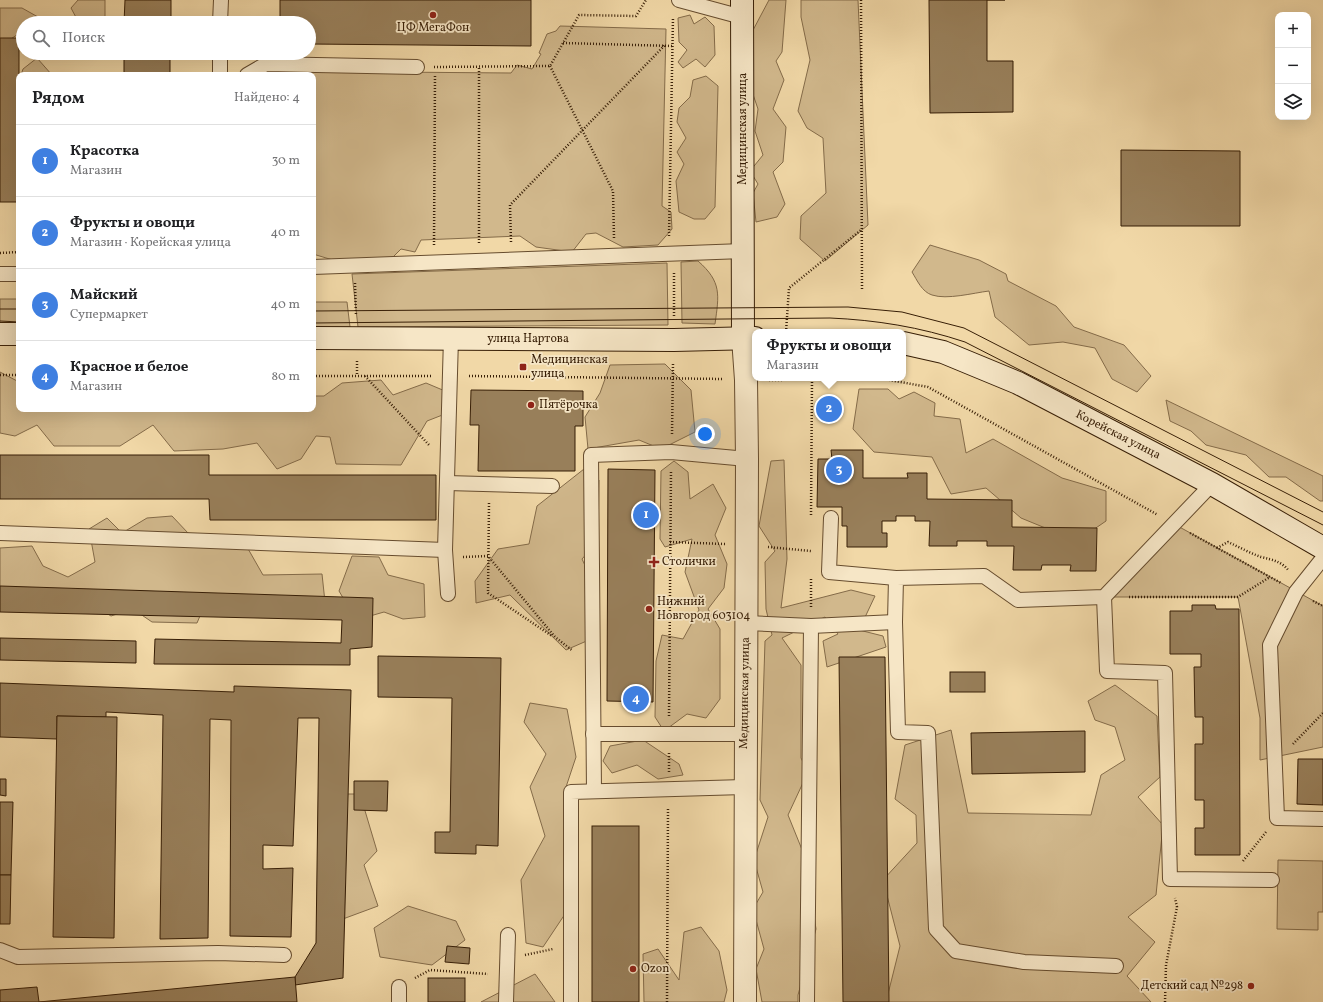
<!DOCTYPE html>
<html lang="ru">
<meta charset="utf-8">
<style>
body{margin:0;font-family:Vollkorn,serif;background:#f6f6f6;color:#202124}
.controls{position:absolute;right:12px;top:12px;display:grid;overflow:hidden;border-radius:8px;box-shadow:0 4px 16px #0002}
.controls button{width:36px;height:36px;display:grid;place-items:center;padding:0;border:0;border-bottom:1px solid #e0e0e0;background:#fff;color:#202124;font:20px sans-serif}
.you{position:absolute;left:705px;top:434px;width:14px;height:14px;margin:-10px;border:3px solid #fff;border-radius:50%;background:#1a73e8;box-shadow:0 0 0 6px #1a73e833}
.badge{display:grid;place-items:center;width:26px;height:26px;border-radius:50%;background:#8f2418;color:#fff;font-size:13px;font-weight:700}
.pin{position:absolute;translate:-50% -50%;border:2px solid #fff;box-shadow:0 1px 4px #0006}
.popup{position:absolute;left:752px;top:329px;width:154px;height:52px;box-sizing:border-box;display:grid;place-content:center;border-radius:8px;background:#fff;filter:drop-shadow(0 1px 3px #0005);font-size:13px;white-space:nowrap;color:#757577}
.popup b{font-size:15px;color:#202124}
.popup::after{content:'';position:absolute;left:50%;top:100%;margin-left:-8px;border:8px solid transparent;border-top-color:#fff}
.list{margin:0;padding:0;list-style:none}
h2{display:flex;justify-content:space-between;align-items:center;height:52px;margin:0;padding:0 16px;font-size:17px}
h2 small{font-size:13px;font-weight:400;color:#757577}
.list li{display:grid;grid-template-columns:26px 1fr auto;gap:12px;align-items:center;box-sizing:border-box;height:72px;padding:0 16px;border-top:1px solid #e0e0e0}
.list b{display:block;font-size:15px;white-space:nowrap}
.list p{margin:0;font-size:13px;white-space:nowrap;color:#757577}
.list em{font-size:13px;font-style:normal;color:#757577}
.icon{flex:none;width:22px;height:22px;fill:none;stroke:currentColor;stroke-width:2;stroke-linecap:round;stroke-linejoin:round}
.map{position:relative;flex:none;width:1323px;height:1002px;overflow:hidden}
.search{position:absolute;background:#fff;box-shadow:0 4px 16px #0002;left:16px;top:16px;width:300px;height:44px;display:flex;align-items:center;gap:10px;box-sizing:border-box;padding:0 14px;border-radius:22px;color:#757577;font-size:15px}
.panel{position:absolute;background:#fff;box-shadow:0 4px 16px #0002;left:16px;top:72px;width:300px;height:340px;border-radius:8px}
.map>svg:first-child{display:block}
.green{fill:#d1b88c;stroke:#846b49}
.building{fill:#987f5a;stroke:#371e06}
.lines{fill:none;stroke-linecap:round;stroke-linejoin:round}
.lane-casing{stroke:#664c2e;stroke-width:16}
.street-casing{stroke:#664c2e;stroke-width:24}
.secondary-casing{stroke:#371e06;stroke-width:24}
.path{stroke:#371e06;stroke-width:2.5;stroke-dasharray:1 2;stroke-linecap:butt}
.lane{stroke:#f6e6c6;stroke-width:14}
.street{stroke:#f6e6c6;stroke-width:22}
.secondary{stroke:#f6e6c6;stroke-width:22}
.tram{stroke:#371e06;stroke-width:1}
.poi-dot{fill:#8f2418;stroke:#f6e6c6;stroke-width:1.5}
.labels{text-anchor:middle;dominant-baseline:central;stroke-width:3.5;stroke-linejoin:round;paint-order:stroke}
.poi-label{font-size:12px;fill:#371e06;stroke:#f6e6c6;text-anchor:start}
.street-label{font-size:12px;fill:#371e06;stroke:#f6e6c6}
</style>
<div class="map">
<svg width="1323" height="1002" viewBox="0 0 1323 1002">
<rect width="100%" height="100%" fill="#f1d8a7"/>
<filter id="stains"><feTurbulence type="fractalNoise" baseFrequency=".005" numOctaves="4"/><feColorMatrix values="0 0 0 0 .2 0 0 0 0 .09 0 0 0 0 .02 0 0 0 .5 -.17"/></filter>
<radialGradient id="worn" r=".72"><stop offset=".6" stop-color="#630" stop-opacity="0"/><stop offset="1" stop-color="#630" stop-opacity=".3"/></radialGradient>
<g class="green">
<polygon points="78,0 105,0 105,20 79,23 71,8"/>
<polygon points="769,0 786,0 782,52 776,61 784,80 773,109 786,127 783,162 773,172 785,204 777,217 756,222 753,193 758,184 750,171 763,155 755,131 758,109 748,80 752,32"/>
<polygon points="801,0 858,0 868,225 825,261 800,239 801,216 826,193 823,138 807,128 798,111 810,60 801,17"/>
<polygon points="0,8 22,8 38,17 37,23 23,23 23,31 0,46"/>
<polygon points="690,15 694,24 705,17 714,26 715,55 705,67 696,59 683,68 678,62 687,50 679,42 678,18"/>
<polygon points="560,26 666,29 662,206 671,212 672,229 658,245 623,247 596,233 586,234 572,252 536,247 520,236 421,240 415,252 401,249 392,258 346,264 313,254 313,75 268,75 268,71 511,73 517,65 532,69 541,54 539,53 547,34 556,31"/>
<polygon points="37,58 52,75 21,75 23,69"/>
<polygon points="706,76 718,86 715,207 705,219 694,219 679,212 676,181 684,164 677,152 686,138 677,122 679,108 690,97 693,80"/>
<path d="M 930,245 L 979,260 L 1006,274 L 1008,281 L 1056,306 L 1074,327 L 1124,345 L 1151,376 L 1137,392 L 1112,379 L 1095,348 L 1063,342 L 1029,345 L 995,317 L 989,291 C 973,293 947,300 932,295 C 922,292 917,280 912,272 Z"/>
<path d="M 698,261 C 722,282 719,295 715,324 L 682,323 L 681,262 Z"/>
<polygon points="667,263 668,325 358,327 352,274"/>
<rect x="0" y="299" width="19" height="25"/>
<polygon points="313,302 347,302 350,327 313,327"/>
<polygon points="665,364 691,390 695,432 661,449 639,440 588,449 585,417 600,393 610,365"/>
<polygon points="0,372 19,382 19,409 313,409 313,396 324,396 342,383 381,380 393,395 426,383 445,391 445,414 427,421 401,465 336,464 330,437 316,436 301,459 277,469 257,443 223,449 174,451 153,425 120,446 54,446 37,425 15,436 0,433"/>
<polygon points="859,389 888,389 899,399 914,392 935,403 934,416 960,419 966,453 993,439 1062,478 1106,491 1106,521 1077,541 1021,518 986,488 951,494 932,457 874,452 853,429"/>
<polygon points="1166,400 1323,476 1323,501 1320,501 1286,477 1269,477 1246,455 1206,445 1191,431 1170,421"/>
<polygon points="784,460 787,559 781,608 851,590 875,596 859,630 883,636 886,647 827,667 823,641 838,634 825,617 782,638 801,665 801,758 808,772 788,815 805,857 816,929 798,995 798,1002 762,1002 756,969 764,949 753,909 763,892 754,860 768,817 760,800 765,641 772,635 766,609 765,562 775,551 759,526 771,461"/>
<polygon points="674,461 688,472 690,499 713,484 726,508 715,535 727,564 724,588 708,609 720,629 720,699 706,718 687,714 664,731 655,717 656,661 662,635 683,639 699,610 685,572 692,539 665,547 660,539 661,471"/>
<polygon points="584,469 599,480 598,541 582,559 597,591 598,636 566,650 510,595 476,603 475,581 498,549 529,544 537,506"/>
<polygon points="172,516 188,533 247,547 263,575 322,574 325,602 205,604 197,623 152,622 133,609 111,616 87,601 0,601 0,548 32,546 43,566 68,577 95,562 89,529 107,518 122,533 147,518"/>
<polygon points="1174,524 1323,606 1323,747 1260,760 1260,718 1238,597 1104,597"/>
<polygon points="352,556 379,557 388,575 424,584 425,617 403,619 384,612 356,620 339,591"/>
<polygon points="1115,685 1157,716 1160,777 1138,797 1163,825 1156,895 1128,917 1155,942 1127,976 1151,1002 886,1002 900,946 883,880 917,843 916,815 895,799 905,745 951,730 968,813 1091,815 1101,775 1125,760 1115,727 1095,720 1088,701"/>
<polygon points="530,703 567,709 576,757 564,793 577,896 543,947 526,943 521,880 545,836 530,787 546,754 524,722"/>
<polygon points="643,740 679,764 683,775 658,779 637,765 612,773 603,761 610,746"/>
<polygon points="337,794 360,794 377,851 364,865 378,906 332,923"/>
<polygon points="1278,860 1323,861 1323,912 1318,912 1318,930 1277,929"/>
<polygon points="408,906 456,921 465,940 432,965 380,957 374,928"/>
<polygon points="701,927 719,951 727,990 724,1002 644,1002 643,954 658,949 679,980 684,932"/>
<polygon points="535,974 555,1002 481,1002"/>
</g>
<g class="building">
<polygon points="125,0 171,0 171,23 124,23"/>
<polygon points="280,0 531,0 531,46 309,44 309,23 280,23"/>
<polygon points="929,0 1005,0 987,0 987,61 1013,61 1013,112 930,113"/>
<rect x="0" y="38" width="19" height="164"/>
<rect x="124" y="53" width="46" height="22"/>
<polygon points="1121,150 1240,151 1240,226 1121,226"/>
<polygon points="471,390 583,391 583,426 575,426 575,471 478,471 479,425 470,425"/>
<rect x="823" y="403" width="11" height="12"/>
<polygon points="831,450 863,450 863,478 908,478 907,473 927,473 927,499 1012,500 1012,527 1097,528 1096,571 1070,571 1071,565 1042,565 1041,570 1013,570 1014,546 987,546 987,541 957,541 957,546 929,546 930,521 915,521 915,516 896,516 896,521 882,521 882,533 887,533 887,547 847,547 847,526 842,526 842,507 817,507 818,459 832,459"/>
<polygon points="0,455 209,455 209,475 436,475 436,520 210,520 209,499 0,499"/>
<polygon points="608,469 655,470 653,702 607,701"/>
<polygon points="0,586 373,598 372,647 350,649 350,665 154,664 155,639 341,643 342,620 0,612"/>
<polygon points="1192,605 1215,605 1216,609 1239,609 1240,855 1195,855 1195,828 1204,828 1204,800 1195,800 1195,744 1203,744 1203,717 1195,717 1194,667 1201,667 1201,654 1170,654 1170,611 1192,611"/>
<polygon points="0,638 136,641 136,663 0,660"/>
<polygon points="378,656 501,658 498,846 476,845 476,854 435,853 435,832 450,832 452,698 378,697"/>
<polygon points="839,657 885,657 889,1002 843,1002"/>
<rect x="950" y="672" width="35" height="20"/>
<polygon points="0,683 234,692 234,686 351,690 343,978 295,985 295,977 316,943 319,718 298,718 293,846 263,845 263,869 293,868 291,937 230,936 231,720 210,719 208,938 160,939 163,715 106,712 106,717 57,716 57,739 0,737"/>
<polygon points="57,716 117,717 114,938 53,937"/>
<polygon points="1085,731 1085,772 972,774 971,733"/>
<polygon points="1298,759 1323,759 1323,805 1297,804"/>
<polygon points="0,779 6,779 6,796 0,795"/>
<polygon points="354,781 388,781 387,811 354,810"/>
<polygon points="0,802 13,802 11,875 0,875"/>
<rect x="592" y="826" width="47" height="176"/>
<polygon points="0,875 11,875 10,924 0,924"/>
<polygon points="447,946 470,948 469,964 445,962"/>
<polygon points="295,977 297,1002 39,1002"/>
<rect x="428" y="978" width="37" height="24"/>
<polygon points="37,987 39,1002 0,1002 0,990"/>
</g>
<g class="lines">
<defs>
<g id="lane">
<polyline points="679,0 742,17"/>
<polyline points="220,23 221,0"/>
<polyline points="220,53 220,75"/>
<polyline points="247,75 266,64 417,67"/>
<polyline points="313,267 743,251"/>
<polyline points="0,274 19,274"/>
<polyline points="447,483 552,486"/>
<polyline points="831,518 829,572 896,578"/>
<polyline points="0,533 445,550"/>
<polyline points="1323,558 1296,592 1270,645 1277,818 1323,819"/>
<polyline points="448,594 445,550 451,338"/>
<polyline points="1104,597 1107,671 1165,673 1170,879 1272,880"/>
<polyline points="746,623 811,626 895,622"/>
<polyline points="593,734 745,734"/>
<polyline points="594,791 591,455 671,452 747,459"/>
<polyline points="0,950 18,957 218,953 284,955"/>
<polyline points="1116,966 1024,962 956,951 936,929 928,733 898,732 895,622 896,578 984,576 1018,600 1104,597 1212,484"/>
<polyline points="399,987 399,1002"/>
<polyline points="506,1002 508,935"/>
<polyline points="571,1002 571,792 744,787"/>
<polyline points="807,1002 811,626"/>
</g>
<polyline id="street" points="743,338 746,380 747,459 745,1002"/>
<g id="secondary">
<polyline points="742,0 743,338"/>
<polyline points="0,334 19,334"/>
<polyline points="313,338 674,340 755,338"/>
<polyline points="903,343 943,352 1018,383 1212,484 1323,548"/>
</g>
</defs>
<use href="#lane" class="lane-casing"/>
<use href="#street" class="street-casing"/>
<use href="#secondary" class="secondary-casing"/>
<g class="path">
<polyline points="861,0 862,289"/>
<polyline points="563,43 673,46"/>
<polyline points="550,66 613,191 614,238"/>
<polyline points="434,67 550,66 579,15 636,16 646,0"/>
<polyline points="669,236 673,17"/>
<polyline points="511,242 510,205 665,45"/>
<polyline points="479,243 479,67"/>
<polyline points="434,245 435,74"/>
<polyline points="0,253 19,252"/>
<polyline points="674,273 674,318"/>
<polyline points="355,283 356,316"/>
<polyline points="786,332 789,288 861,230"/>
<polyline points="357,361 357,376"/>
<polyline points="0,375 19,375"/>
<polyline points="313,376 432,376"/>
<polyline points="365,376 429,445"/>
<polyline points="469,376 724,379"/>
<polyline points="769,380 884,379 928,387 1158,515"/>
<polyline points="672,434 673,363"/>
<polyline points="489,503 488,593 552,636"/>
<polyline points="811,515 812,380"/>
<polyline points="1190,533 1281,583"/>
<polyline points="670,542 725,544"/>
<polyline points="768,547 811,551"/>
<path d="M 1217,548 L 1228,542 C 1239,547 1250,553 1261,557 C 1273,560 1281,561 1289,571"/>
<polyline points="463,557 488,556 555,637 573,651"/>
<polyline points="1129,597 1238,597 1270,577"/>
<polyline points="1313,601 1323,606"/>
<polyline points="811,607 811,578"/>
<polyline points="669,716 671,471"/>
<polyline points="1293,744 1323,713"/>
<polyline points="669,772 669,753"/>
<polyline points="1243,861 1266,832"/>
<polyline points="525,955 553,949"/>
<polyline points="415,978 430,970 488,974"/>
<polyline points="667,1002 668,807"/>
<polyline points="1165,1002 1166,965 1177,907 1175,898"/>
</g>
<use href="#lane" class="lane"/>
<use href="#street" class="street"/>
<use href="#secondary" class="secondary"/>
<g class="tram">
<polyline points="0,309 19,309"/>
<polyline points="313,311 848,307 902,312 964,328 1323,512"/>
<polyline points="0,321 19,322"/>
<path d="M 313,323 L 830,318 C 876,320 920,327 965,342 L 1323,525"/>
</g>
</g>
<g class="poi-dot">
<circle cx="433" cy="15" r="4"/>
<rect x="519" y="363" width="8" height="8" rx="2"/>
<circle cx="531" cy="405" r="4"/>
<path d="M652 556h4v4h4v4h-4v4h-4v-4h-4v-4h4z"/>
<circle cx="649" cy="609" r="4"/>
<circle cx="633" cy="969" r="4"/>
<circle cx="1251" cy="986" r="4"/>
</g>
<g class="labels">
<g class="poi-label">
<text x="433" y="28" text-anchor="middle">ЦФ МегаФон</text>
<text x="531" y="360">Медицинская<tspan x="531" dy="14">улица</tspan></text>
<text x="539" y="405">Пятёрочка</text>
<text x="662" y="562">Столички</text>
<text x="657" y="602">Нижний<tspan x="657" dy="14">Новгород 603104</tspan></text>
<text x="641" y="969">Ozon</text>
<text x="1243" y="986" text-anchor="end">Детский сад №298</text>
</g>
<g class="street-label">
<text transform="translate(743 129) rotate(-90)">Медицинская улица</text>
<text x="528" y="339">улица Нартова</text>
<text transform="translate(1118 435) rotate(27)">Корейская улица</text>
<text transform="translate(745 693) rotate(-89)">Медицинская улица</text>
</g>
</g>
<rect width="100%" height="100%" filter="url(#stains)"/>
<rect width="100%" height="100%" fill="url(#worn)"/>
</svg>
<div class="controls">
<button>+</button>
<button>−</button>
<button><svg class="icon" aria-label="layers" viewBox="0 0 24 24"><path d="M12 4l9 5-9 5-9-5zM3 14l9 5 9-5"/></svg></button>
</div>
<div class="you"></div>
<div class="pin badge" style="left:646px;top:515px;background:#3f7fe0">1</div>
<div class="pin badge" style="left:829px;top:409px;background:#3f7fe0">2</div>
<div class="popup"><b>Фрукты и овощи</b>Магазин</div>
<div class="pin badge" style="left:839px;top:470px;background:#3f7fe0">3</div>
<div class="pin badge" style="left:636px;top:699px;background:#3f7fe0">4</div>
<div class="search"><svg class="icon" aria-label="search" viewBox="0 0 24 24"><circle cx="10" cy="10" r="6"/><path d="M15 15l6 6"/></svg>Поиск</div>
<section class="panel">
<h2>Рядом<small>Найдено: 4</small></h2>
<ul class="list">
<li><span class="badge" style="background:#3f7fe0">1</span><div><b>Красотка</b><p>Магазин</p></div><em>30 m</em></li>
<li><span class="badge" style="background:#3f7fe0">2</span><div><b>Фрукты и овощи</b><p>Магазин · Корейская улица</p></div><em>40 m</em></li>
<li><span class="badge" style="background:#3f7fe0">3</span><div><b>Майский</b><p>Супермаркет</p></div><em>40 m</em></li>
<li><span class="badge" style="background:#3f7fe0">4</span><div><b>Красное и белое</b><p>Магазин</p></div><em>80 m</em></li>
</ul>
</section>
</div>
